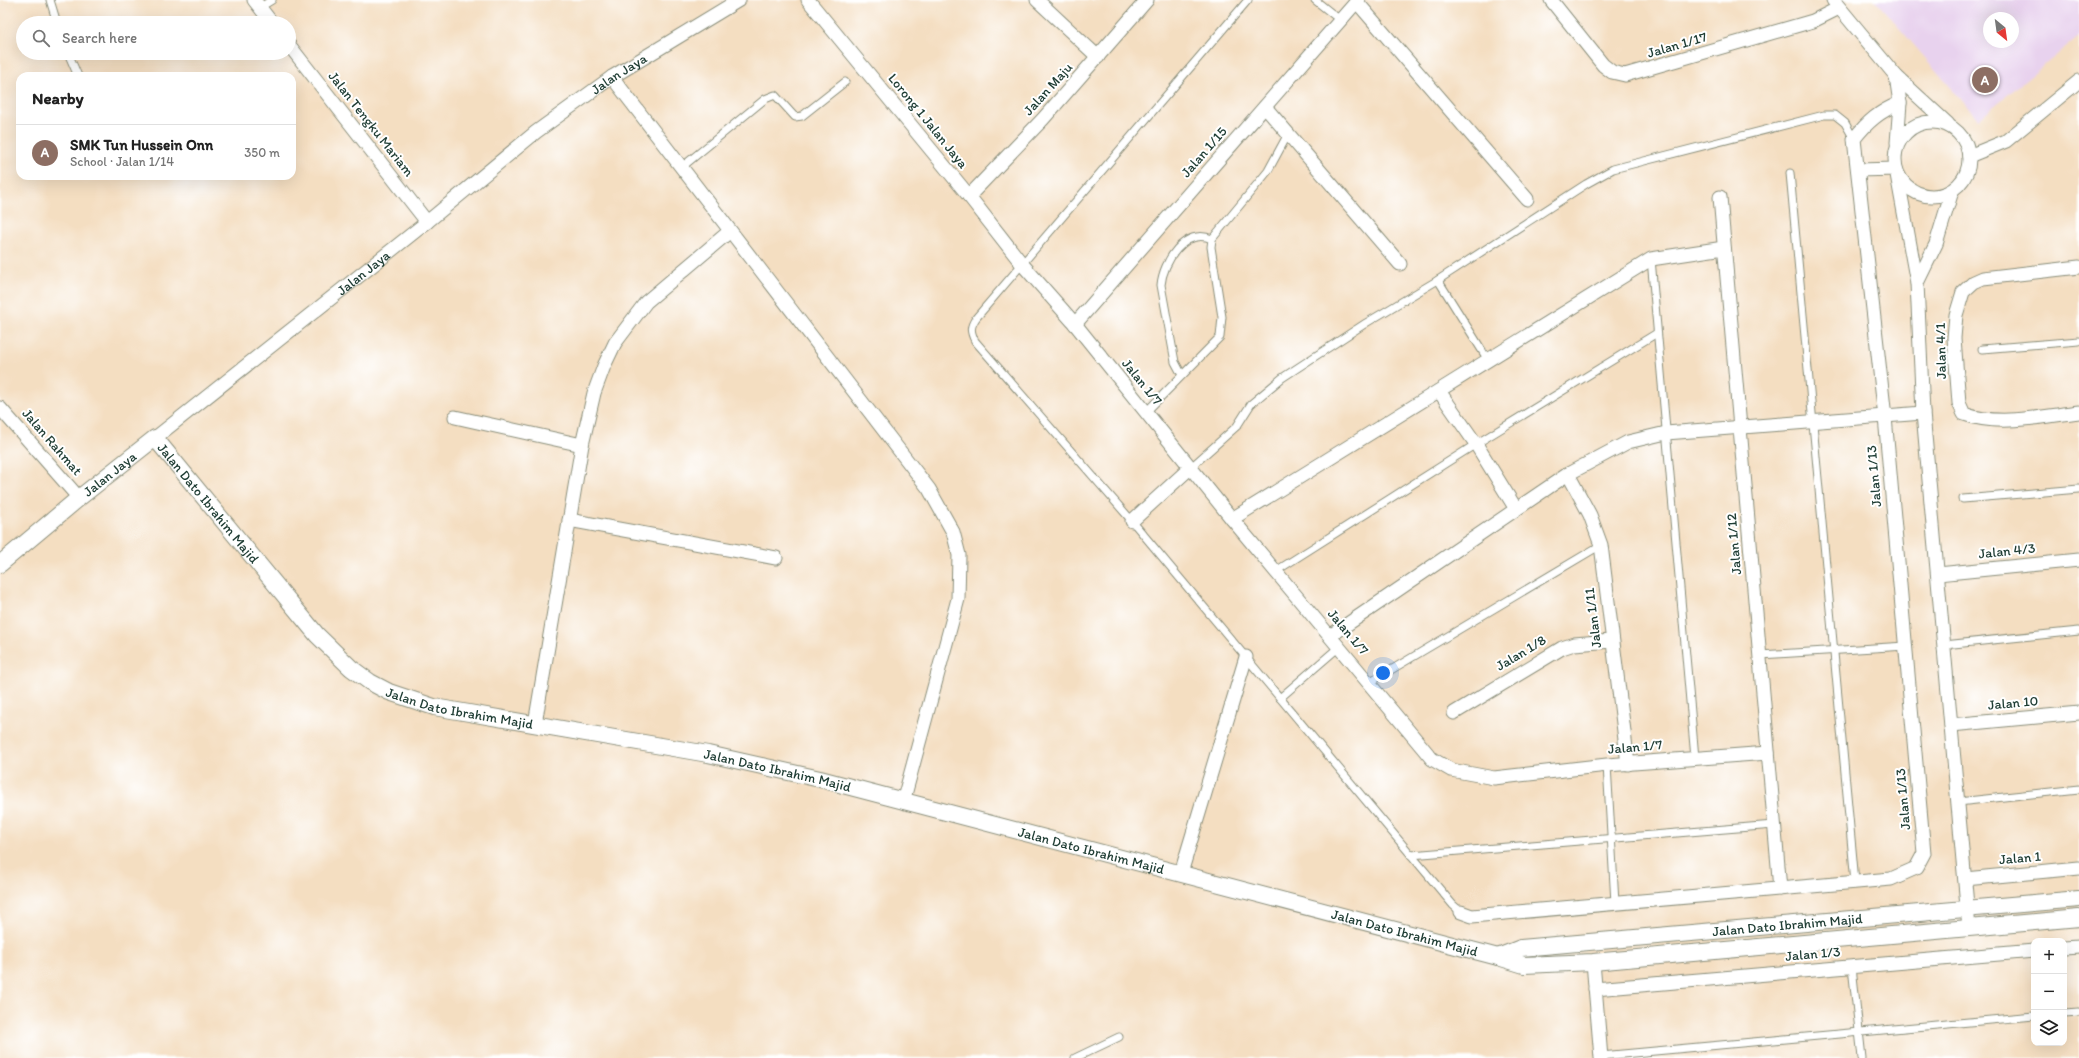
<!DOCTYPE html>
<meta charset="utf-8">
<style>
body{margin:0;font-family:Itim,sans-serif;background:#f6f6f6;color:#222}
.controls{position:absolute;right:12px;bottom:12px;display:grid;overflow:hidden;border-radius:8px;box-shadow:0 4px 16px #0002}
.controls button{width:36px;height:36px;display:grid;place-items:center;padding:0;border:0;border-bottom:1px solid #e0e0e0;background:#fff;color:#222;font:20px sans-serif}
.compass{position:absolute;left:1983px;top:12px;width:36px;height:36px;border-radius:50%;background:#fff;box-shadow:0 4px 16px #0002;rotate:151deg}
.you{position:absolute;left:1383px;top:673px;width:14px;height:14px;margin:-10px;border:3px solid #fff;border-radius:50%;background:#1a73e8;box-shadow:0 0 0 6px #1a73e833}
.badge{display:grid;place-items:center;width:26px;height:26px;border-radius:50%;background:#2563eb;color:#fff;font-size:13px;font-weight:700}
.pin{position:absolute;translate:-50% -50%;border:2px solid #fff;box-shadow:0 1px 4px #0006}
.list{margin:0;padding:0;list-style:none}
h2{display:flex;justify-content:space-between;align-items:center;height:52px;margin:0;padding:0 16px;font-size:17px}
h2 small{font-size:13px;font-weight:400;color:#767676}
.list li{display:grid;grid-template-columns:26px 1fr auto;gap:12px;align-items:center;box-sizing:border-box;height:56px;padding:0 16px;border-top:1px solid #e0e0e0}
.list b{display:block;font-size:15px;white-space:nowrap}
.list p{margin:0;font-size:13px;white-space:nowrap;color:#767676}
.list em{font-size:13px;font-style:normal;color:#767676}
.icon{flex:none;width:22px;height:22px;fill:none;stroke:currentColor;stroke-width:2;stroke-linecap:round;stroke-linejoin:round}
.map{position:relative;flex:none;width:2079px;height:1058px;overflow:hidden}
.search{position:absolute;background:#fff;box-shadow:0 4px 16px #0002;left:16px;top:16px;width:280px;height:44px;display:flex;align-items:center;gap:10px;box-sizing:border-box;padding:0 14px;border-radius:22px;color:#767676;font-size:15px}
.panel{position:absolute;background:#fff;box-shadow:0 4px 16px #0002;left:16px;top:72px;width:280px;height:108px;border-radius:12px}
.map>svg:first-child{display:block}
.built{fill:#e8d2ee;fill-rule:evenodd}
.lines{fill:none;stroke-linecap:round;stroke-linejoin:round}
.service-casing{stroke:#8a8e7a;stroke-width:9}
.minor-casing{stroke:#8a8e7a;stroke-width:15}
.tertiary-casing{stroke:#8a8e7a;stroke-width:18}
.service{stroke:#fff;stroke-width:7}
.minor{stroke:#fff;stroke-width:13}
.tertiary{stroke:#fff;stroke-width:16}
.labels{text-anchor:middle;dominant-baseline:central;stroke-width:4;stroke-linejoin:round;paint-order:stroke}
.street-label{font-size:14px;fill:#1f3d34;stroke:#fff}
</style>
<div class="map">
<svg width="2079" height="1058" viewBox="0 0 2079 1058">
<rect width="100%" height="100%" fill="#fff"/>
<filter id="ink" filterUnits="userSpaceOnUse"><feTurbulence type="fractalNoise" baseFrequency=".025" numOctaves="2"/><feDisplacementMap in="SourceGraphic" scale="8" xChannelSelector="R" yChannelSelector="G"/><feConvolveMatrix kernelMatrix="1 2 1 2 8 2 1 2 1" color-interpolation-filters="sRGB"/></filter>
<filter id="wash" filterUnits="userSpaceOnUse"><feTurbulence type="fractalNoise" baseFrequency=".012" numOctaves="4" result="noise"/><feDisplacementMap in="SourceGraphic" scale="16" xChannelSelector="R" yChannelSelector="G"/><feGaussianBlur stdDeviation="0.9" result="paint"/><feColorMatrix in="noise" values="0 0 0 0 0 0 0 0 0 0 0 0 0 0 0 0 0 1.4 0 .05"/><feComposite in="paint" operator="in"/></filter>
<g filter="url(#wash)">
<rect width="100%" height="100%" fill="#f4dec1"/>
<path class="built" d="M 1875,0 L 2079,0 L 2079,37 L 1978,119 ZM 1989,18 L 2013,18 L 2013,42 L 1989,42 Z"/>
</g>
<g filter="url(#ink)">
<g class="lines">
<defs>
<g id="service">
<polyline points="50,0 57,23"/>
<path d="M 1248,0 L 976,318 C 970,327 970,331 975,341 L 1132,521 L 1453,905 L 1461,912"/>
<polyline points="1315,0 1340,20"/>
<polyline points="259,8 272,0"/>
<polyline points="68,53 78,76"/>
<polyline points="682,167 765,99 775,95 795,117 802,116 845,82"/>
<polyline points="1790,173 1855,882"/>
<polyline points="1651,259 1695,758"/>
<polyline points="1438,280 1488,360"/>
<polyline points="1982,349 2079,341"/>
<path d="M 1182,375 L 1175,362 L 1161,285 C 1163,262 1185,227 1212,239"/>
<polyline points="1146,412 1220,337 1222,317 1211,247 1212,239 1268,171 1288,134"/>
<polyline points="1190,468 1237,426 1251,404 1282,378 1366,323 1438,280 1586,184 1613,169 1824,115 1835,115 1845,123 1854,139"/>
<polyline points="1963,499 2079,489"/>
<polyline points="1276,571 1476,444 1657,333"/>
<polyline points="1944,645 2079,631"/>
<polyline points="1759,655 1906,646"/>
<polyline points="1369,683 1601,545"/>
<polyline points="1280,698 1339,647"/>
<polyline points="1607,765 1615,903"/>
<polyline points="1958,802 2079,789"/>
<polyline points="1411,855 1774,825"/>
<polyline points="1852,967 1862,1058"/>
<polyline points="2064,1013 2079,1012"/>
<polyline points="1601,1056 2034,1016"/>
<polyline points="1075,1058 1119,1037"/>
</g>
<g id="minor">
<polyline points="254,0 272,23"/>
<polyline points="808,0 969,196 1022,264 1075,324 1232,519 1432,759 1451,770 1494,778 1607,765 1768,753"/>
<polyline points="1037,0 1098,57"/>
<polyline points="1551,0 1603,65 1612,72 1625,75 1813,21 1839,8"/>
<polyline points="1833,0 1896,76 1948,124"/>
<polyline points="1356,1 1527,199"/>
<polyline points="289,45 427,222"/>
<polyline points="1896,76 1900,103 1897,143"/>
<polyline points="612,77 929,489 953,532 959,555 958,599 903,802"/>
<polyline points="1265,107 1400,264"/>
<circle cx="1932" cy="159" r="37"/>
<polyline points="1969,156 2006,141 2079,81"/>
<polyline points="1858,170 1896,169 1917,283 1923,413 1969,928"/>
<polyline points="969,196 1043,119 1147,0"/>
<polyline points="1720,197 1780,889"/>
<path d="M 2079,267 L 1983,278 L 1974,282 L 1963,292 L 1956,315 L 1954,338 L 1959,403 L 1964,414 C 1999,427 2043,416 2079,412"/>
<polyline points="1917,283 1936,244 1952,191"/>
<polyline points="1075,324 1358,0"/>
<polyline points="1439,391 1476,444 1516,509"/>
<polyline points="0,408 79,498"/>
<polyline points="455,417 582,445"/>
<path id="s1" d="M 155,438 L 427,222 L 536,132 L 612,77 L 739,0"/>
<polyline points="1568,474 1590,515 1601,545 1628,764"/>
<polyline points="1232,519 1651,259 1724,248"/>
<polyline points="569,520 776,558"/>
<polyline points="1132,521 1190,468"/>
<polyline points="1938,574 2079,560"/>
<polyline points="1330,636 1568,474 1628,442 1666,433 1923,413"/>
<polyline points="1454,713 1562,648 1574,644 1612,641"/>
<polyline points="535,724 582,445 594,393 604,366 615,343 646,302 730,231"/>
<polyline points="1951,725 2079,713"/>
<polyline points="1181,873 1246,657"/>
<polyline points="1965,879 2079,868"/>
<path d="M 1461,912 L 1472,916 L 1891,879 L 1916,868 L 1924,853 L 1885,417 L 1854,139 C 1867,122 1880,111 1900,103"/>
<polyline points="2064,948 2079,947"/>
<polyline points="1593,962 1601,1058"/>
<polyline points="1595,989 2034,951"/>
</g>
<g id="tertiary">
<path id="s2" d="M 0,564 L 79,498 L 155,438 L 317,635 L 351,668 L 370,682 L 389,692 L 434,707 L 708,754 L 820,779 L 1498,957 L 1524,965 L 1593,962 L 2079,918"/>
<path id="s3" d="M 1498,957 L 1521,948 L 2079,899"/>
</g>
</defs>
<use href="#service" class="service-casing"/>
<use href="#minor" class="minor-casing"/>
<use href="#tertiary" class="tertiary-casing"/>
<use href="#service" class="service"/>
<use href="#minor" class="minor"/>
<use href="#tertiary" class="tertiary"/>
</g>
</g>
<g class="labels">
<g class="street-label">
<text transform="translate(1677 45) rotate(-16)">Jalan 1/17</text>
<text stroke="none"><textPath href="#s1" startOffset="590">Jalan Jaya</textPath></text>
<text transform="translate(1048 89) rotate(-48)">Jalan Maju</text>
<text transform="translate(928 121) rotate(51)">Lorong 1 Jalan Jaya</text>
<text transform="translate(371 124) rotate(52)">Jalan Tengku Mariam</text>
<text transform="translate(1204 152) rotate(-49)">Jalan 1/15</text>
<text stroke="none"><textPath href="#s1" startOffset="266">Jalan Jaya</textPath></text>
<text transform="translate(1941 351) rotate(-91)">Jalan 4/1</text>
<text transform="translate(1142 382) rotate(51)">Jalan 1/7</text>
<text transform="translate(52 442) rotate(49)">Jalan Rahmat</text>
<text stroke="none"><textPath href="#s2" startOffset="142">Jalan Jaya</textPath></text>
<text transform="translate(1874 476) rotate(-95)">Jalan 1/13</text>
<text stroke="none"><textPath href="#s2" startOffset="284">Jalan Dato Ibrahim Majid</textPath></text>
<text transform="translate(1734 544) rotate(-95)">Jalan 1/12</text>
<text transform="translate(2007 551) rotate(-6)">Jalan 4/3</text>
<text transform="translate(1593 618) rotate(-97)">Jalan 1/11</text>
<text transform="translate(1348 632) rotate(50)">Jalan 1/7</text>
<text transform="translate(1521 653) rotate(-31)">Jalan 1/8</text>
<text transform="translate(2013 703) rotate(-5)">Jalan 10</text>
<text stroke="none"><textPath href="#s2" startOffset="620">Jalan Dato Ibrahim Majid</textPath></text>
<text transform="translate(1635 747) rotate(-5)">Jalan 1/7</text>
<text stroke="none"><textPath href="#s2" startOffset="944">Jalan Dato Ibrahim Majid</textPath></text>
<text transform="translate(1903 799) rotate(-95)">Jalan 1/13</text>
<text stroke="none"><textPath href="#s2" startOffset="1268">Jalan Dato Ibrahim Majid</textPath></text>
<text transform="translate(2020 858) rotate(-5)">Jalan 1</text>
<text stroke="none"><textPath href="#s3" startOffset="292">Jalan Dato Ibrahim Majid</textPath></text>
<text stroke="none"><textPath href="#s2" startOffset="1592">Jalan Dato Ibrahim Majid</textPath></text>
<text transform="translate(1813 954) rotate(-5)">Jalan 1/3</text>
</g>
</g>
</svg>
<div class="controls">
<button>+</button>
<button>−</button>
<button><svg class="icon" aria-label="layers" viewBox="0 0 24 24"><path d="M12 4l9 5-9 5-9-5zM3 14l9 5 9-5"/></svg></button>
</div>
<svg class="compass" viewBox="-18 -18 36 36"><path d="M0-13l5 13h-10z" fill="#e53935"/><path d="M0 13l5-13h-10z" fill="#767676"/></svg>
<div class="you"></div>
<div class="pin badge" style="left:1985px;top:80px;background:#8d6e63">A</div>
<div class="search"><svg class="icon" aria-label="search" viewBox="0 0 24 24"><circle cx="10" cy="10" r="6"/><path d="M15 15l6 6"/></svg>Search here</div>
<section class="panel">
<h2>Nearby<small></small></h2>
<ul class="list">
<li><span class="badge" style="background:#8d6e63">A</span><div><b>SMK Tun Hussein Onn</b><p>School · Jalan 1/14</p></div><em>350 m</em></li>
</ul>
</section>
</div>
